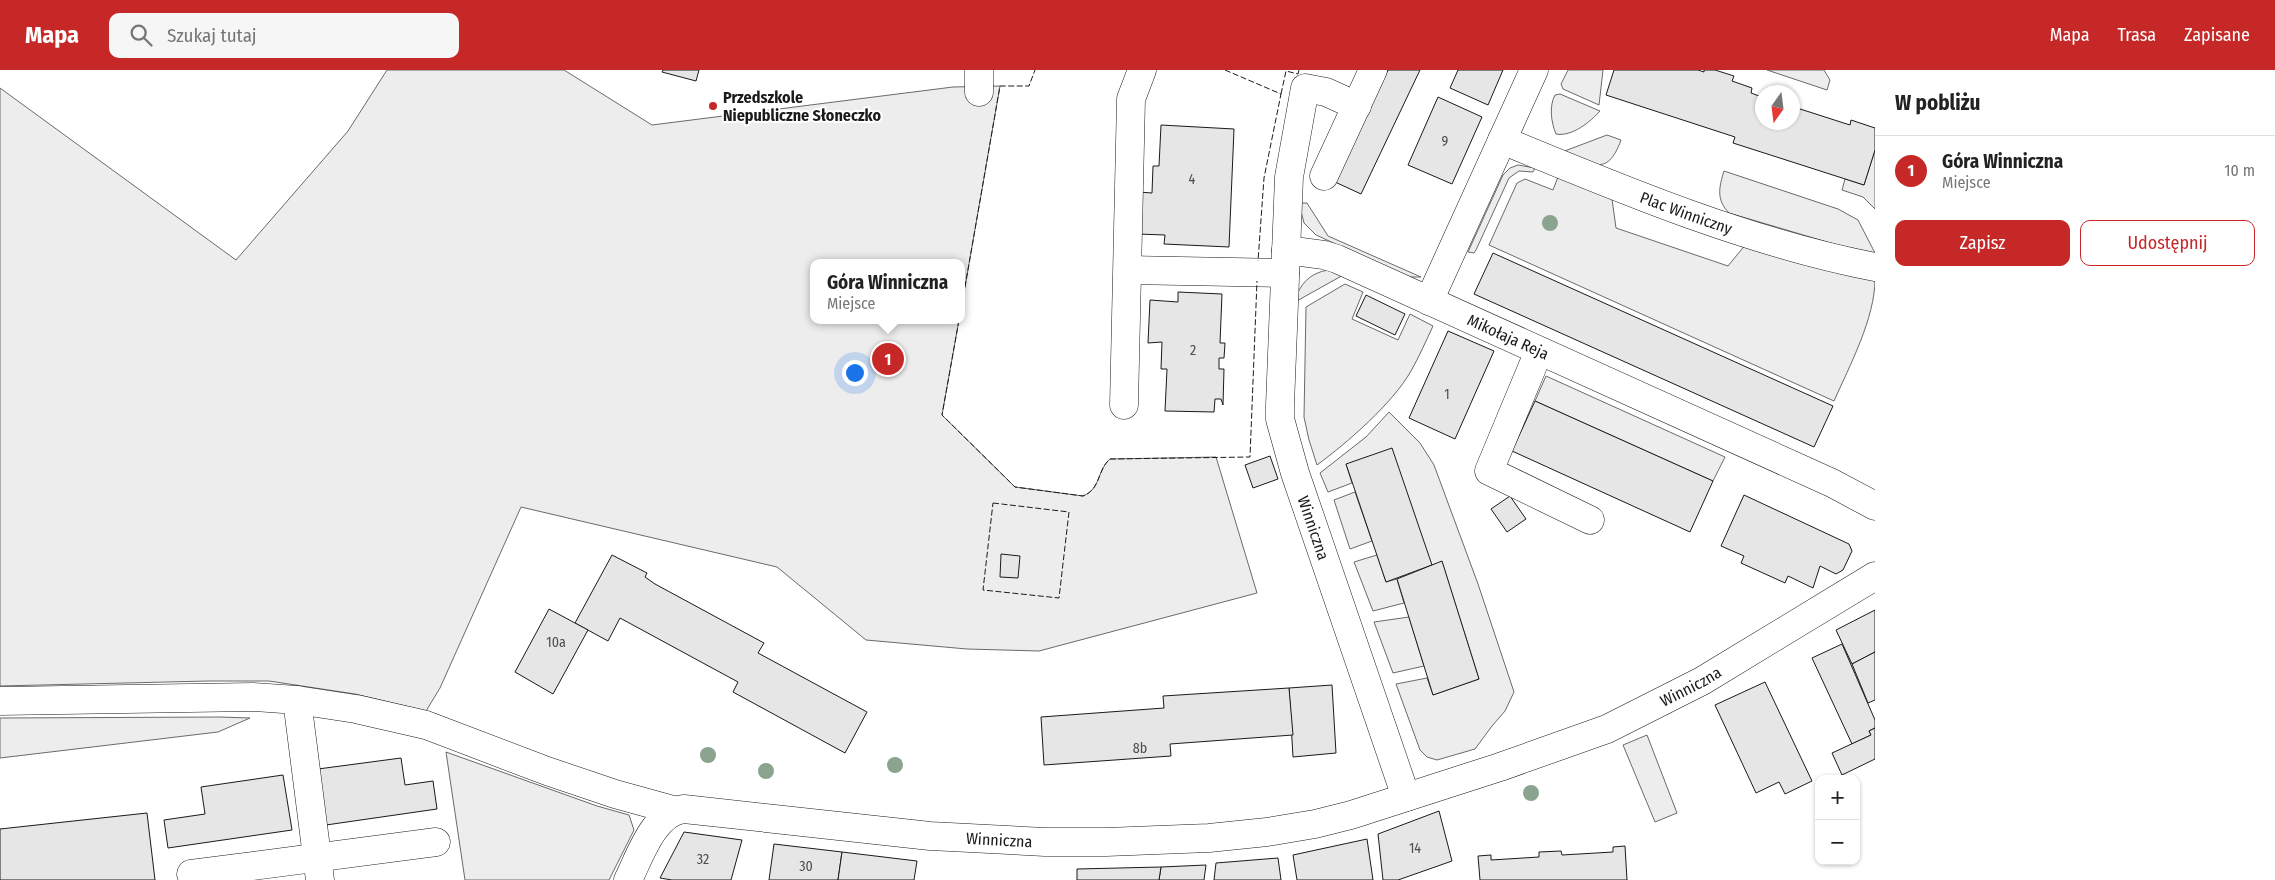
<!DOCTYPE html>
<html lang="pl">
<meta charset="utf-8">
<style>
body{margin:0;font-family:"Fira Sans Condensed",sans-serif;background:#f6f6f6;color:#222}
.controls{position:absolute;right:15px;bottom:15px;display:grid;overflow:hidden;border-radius:10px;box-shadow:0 1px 4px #0004}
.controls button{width:45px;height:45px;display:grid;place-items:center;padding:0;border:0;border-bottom:1px solid #e0e0e0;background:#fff;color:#222;font:25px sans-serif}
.compass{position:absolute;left:1755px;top:15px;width:45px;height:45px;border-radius:50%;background:#fff;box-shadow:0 1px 4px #0004;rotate:194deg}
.you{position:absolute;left:854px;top:302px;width:18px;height:18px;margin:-12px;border:4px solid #fff;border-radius:50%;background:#1a73e8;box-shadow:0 0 0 8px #1a73e833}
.badge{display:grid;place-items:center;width:32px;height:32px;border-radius:50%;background:#c62828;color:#fff;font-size:16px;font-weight:700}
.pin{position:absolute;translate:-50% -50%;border:2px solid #fff;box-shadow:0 1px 5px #0006}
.popup{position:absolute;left:810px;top:189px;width:155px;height:65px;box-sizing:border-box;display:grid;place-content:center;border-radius:10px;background:#fff;filter:drop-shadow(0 1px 4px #0005);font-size:16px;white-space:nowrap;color:#767676}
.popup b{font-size:19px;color:#222}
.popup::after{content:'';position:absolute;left:50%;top:100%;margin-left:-10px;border:10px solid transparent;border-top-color:#fff}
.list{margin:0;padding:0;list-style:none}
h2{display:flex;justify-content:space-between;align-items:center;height:65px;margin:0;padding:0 20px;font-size:21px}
h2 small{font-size:16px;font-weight:400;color:#767676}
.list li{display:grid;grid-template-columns:32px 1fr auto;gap:15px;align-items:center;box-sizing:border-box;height:70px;padding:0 20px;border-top:1px solid #e0e0e0}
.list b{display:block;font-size:19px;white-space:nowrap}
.list p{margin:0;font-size:16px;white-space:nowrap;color:#767676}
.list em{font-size:16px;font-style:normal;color:#767676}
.actions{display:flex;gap:10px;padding:15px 20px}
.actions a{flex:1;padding:11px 0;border:1px solid #c62828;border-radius:10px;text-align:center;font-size:18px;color:#c62828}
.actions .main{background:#c62828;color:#fff}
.icon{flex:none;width:28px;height:28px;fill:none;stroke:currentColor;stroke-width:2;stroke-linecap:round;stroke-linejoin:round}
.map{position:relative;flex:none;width:1875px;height:810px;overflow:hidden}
header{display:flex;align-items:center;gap:30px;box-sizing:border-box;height:70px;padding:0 25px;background:#c62828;color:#fff}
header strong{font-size:24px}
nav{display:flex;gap:28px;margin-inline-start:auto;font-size:18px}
.search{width:350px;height:45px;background:#f6f6f6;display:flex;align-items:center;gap:12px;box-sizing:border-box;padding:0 18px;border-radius:10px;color:#767676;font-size:19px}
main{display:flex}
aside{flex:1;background:#fff}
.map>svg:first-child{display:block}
.green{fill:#ededed;stroke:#6a6a6a}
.building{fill:#e6e6e6;stroke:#1a1a1a}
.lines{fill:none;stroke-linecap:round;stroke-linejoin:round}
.minor-casing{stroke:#1a1a1a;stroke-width:29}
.minor{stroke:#fff;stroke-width:28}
.fence{stroke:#1a1a1a;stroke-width:1;stroke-dasharray:6 2.5;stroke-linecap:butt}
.tree{fill:#8aa48f}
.poi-dot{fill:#c62828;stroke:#fff;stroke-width:2}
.labels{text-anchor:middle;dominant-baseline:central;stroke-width:4;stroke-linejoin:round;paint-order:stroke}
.number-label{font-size:14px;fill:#4d4d4d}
.poi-label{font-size:16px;font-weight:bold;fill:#1a1a1a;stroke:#fff;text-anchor:start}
.street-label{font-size:16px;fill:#1a1a1a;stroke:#fff}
</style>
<header>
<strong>Mapa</strong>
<div class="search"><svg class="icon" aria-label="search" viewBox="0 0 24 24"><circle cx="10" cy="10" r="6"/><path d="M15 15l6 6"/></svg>Szukaj tutaj</div>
<nav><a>Mapa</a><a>Trasa</a><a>Zapisane</a></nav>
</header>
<main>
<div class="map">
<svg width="1875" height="810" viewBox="0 0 1875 810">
<rect width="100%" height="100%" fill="#fff"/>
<g class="green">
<path d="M 387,0 L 564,0 L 652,55 L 953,17 L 1000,16 L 962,234 L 962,193 L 814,193 L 814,250 L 959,250 L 942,345 L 1015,417 L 1083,426 C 1101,419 1097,400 1110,389 L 1216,387 L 1257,523 L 1039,581 L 967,579 L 866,570 L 777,497 L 521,437 L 440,618 L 426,641 L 355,624 L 269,611 L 208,611 L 0,616 L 0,18 L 236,190 L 348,61 Z"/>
<polygon points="1568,0 1603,0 1599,35 1563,19 1561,14"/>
<polygon points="1767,0 1824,0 1830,10 1827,20"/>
<path d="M 1560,24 L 1600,41 C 1590,52 1572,67 1556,64 C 1551,52 1549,36 1555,25 Z"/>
<path d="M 1607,65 L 1621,70 C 1607,109 1591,93 1562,82 Z"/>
<polygon points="1875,80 1875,139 1863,127 1842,120 1845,109 1864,115"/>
<polygon points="1518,95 1535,98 1533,102 1519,101 1509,108 1476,180 1474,183 1468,182 1503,105 1510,98"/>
<path d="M 1724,101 L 1838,139 L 1858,150 L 1875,183 L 1837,175 L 1729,143 C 1716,130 1719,117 1724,101 Z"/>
<path d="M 1558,107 L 1612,129 L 1616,158 L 1728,196 L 1746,174 L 1875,209 C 1875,248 1850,295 1834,331 L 1489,175 L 1517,113 L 1525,109 L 1553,120 Z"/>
<polygon points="1299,133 1307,133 1328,166 1421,207 1408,207 1316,165 1304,153"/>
<path d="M 1328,200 L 1345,204 L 1295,232 C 1299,214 1310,203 1328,200 Z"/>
<path d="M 1345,214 L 1363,222 L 1352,249 L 1398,270 L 1410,244 L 1433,256 C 1426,271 1419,287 1411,301 C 1393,333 1347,373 1317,395 L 1309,370 L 1304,347 L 1306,237 Z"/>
<polygon points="1546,306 1725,387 1713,411 1535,331"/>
<polygon points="1389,342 1420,373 1434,395 1478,514 1514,622 1505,641 1492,656 1475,679 1437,690 1427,687 1420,680 1396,614 1427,608 1433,625 1479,609 1442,492 1432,495 1346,394 1352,413 1328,422 1320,403 1366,367"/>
<polygon points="1355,422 1372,471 1350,479 1334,430"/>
<polygon points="1377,485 1386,512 1397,509 1404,533 1373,541 1354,492"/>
<polygon points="1409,547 1424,596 1393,603 1374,552"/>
<polygon points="220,647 250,648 218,662 0,688 0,648"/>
<polygon points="1647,665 1677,743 1655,752 1623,675"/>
<polygon points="446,682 597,736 629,745 634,760 609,810 465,810"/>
</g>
<g class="building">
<polygon points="663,0 699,0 696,11 662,2"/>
<polygon points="1388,0 1420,0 1361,124 1335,112"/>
<polygon points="1458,0 1503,0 1488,35 1450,18"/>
<polygon points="1614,0 1698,0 1704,2 1704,0 1715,0 1734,6 1732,11 1752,18 1751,23 1762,27 1762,52 1792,52 1792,31 1798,33 1797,38 1850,55 1851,50 1875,58 1875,80 1864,115 1733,73 1735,67 1606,25"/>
<polygon points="1438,27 1482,47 1452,114 1408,95"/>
<polygon points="1161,55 1234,59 1229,177 1164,174 1165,165 1137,164 1139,122 1152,123 1153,96 1159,96"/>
<polygon points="1493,183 1833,336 1814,377 1474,224"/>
<polygon points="1178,222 1222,224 1220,273 1225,273 1224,288 1219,288 1219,299 1224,299 1223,335 1221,329 1215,329 1214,342 1165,341 1167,299 1161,299 1162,272 1148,273 1150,230 1178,232"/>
<polygon points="1366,225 1405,244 1395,265 1356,246"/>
<polygon points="1448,261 1494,281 1455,369 1409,348"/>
<polygon points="1535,331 1713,411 1690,462 1512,381"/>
<polygon points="1392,378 1432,495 1386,512 1346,394"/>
<polygon points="1270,386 1278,409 1253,418 1245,395"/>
<polygon points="1744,425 1849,474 1852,481 1843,500 1836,504 1820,496 1813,518 1788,506 1785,513 1741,493 1744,486 1721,476"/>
<polygon points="1510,426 1526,449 1507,462 1491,439"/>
<polygon points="1001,484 1020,486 1018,508 1000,507"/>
<polygon points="612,485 647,503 645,507 655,514 764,573 758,583 867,642 845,683 733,622 738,612 620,548 608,571 575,553"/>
<polygon points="1442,491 1479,609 1433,625 1397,509"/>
<polygon points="549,539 588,560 553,624 515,602"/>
<polygon points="1875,540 1875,582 1852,594 1836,560"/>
<polygon points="1842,574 1875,650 1875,658 1869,661 1871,665 1852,674 1812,588"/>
<polygon points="1875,582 1875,630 1868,633 1852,594"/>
<polygon points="1765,612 1812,711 1785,724 1779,712 1756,723 1715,635"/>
<polygon points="1332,615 1336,683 1293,687 1289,618"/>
<polygon points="1289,618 1293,665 1170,674 1171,686 1044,695 1041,647 1164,638 1163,626"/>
<polygon points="1875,658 1875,689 1842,705 1832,683 1871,665 1869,661"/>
<polygon points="401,688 405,715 433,711 437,739 326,755 318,699"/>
<polygon points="283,705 292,760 168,778 164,750 205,744 201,717"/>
<polygon points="1439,741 1452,791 1398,810 1383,810 1378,764"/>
<polygon points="147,743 155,810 0,810 0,759"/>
<polygon points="684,762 742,770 731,810 672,810 660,808"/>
<polygon points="1367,769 1373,810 1297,810 1293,785"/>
<polygon points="774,774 842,782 838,810 769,810"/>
<polygon points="1625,776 1627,810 1480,810 1478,786 1491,785 1491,790 1539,787 1539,782 1561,781 1562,785 1613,782 1613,777"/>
<polygon points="842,782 917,791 914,810 838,810"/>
<polygon points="1278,788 1281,810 1214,810 1216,793"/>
<polygon points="1206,795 1204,810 1159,810 1161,797"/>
<polygon points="1161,797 1159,810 1077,810 1077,799"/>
</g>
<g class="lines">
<defs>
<g id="minor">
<polyline points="979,0 979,22"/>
<path id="s1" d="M 1357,36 L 1326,22 L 1305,18 L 1289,107 L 1280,335 L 1280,349 L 1295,403 L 1406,727"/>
<path id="s2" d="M 1502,70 C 1623,120 1747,172 1875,197"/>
<polyline points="1324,106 1373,0"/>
<path id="s3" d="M 1286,180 L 1324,185 L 1337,189 L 1832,413 L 1875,436"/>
<polyline points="1128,200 1285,203"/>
<polyline points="1429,231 1534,0"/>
<polyline points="1539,281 1489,401 1590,450"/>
<polyline points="1124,335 1131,29 1142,0"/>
<polyline points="297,630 320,810"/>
<polyline points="0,631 253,627 297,630 356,639 426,655 547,701 615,724 673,740"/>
<polyline points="191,804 436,772"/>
<path id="s4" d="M 628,810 C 640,786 654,742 684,739 L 930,766 L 1045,772 L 1106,772 L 1209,768 L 1267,762 L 1315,754 L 1351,745 L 1500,697 L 1607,659 L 1702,611 L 1875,506"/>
</g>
</defs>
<use href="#minor" class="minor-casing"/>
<use href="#minor" class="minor"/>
<g class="fence">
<polyline points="1225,0 1281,24 1264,108 1258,191"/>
<polyline points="1281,24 1286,1 1298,4 1299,0"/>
<polyline points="962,234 1000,16 1029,16 1035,0"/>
<path d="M 959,250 L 942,345 L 1015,417 L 1083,426 C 1101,419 1097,400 1110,389 L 1250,387 L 1257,211"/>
<polygon points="993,433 1069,442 1059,528 983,520"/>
</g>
</g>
<g class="tree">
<circle cx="1550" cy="153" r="8"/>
<circle cx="708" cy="685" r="8"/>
<circle cx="895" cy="695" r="8"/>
<circle cx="766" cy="701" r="8"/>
<circle cx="1531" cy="723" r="8"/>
</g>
<circle class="poi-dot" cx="713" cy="36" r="5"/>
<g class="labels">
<g class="number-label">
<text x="1445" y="71">9</text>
<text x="1192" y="109">4</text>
<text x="1193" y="280">2</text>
<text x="1447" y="324">1</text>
<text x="556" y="572">10a</text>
<text x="1140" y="678">8b</text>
<text x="1415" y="778">14</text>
<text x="703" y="789">32</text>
<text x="806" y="796">30</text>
</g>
<g class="poi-label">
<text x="723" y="27">Przedszkole<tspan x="723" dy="18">Niepubliczne Słoneczko</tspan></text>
</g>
<g class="street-label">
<text stroke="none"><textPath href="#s2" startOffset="198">Plac Winniczny</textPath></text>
<text stroke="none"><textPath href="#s3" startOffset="240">Mikołaja Reja</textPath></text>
<text stroke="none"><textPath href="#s1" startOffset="502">Winniczna</textPath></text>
<text stroke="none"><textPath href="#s4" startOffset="1129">Winniczna</textPath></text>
<text stroke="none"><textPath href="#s4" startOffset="411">Winniczna</textPath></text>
</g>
</g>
</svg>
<div class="controls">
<button>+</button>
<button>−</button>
</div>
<svg class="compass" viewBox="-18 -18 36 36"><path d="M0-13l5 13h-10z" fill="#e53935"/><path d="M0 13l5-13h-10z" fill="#767676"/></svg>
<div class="you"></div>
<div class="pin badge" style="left:888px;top:289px">1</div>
<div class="popup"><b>Góra Winniczna</b>Miejsce</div>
</div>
<aside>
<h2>W pobliżu<small></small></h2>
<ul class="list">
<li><span class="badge">1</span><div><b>Góra Winniczna</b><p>Miejsce</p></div><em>10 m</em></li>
</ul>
<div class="actions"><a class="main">Zapisz</a><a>Udostępnij</a></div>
</aside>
</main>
